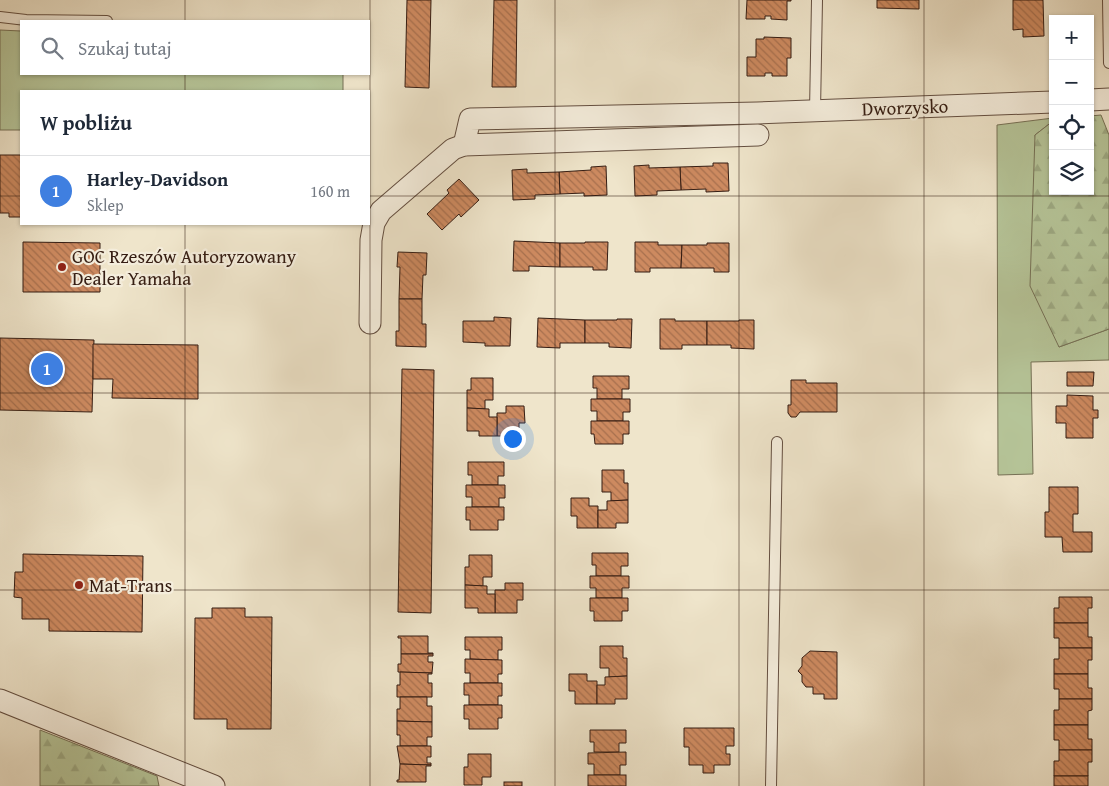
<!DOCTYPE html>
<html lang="pl">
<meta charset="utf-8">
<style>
body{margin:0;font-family:"Gentium Book Plus",serif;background:#f2f2f3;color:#1f2937}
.controls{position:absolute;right:15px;top:15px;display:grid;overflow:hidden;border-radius:0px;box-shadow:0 1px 4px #0004}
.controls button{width:45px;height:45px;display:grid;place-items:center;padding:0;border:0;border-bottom:1px solid #e0e1e3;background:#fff;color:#1f2937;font:25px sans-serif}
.you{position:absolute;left:512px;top:438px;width:18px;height:18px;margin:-12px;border:4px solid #fff;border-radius:50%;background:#1a73e8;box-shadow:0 0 0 8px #1a73e833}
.badge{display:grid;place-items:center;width:32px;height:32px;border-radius:50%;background:#1a73e8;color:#fff;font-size:16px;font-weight:700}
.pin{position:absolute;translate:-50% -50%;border:2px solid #fff;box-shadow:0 1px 5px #0006}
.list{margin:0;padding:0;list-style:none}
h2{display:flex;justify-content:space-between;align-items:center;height:65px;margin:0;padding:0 20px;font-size:21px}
h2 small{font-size:16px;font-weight:400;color:#747a83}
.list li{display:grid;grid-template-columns:32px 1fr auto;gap:15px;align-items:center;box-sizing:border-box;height:70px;padding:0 20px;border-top:1px solid #e0e1e3}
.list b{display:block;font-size:19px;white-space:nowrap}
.list p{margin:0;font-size:16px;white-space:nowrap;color:#747a83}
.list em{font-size:16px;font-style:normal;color:#747a83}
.icon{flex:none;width:28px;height:28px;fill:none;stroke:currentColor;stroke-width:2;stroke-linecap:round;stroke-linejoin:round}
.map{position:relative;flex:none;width:1109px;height:786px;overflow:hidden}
.search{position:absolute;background:#fff;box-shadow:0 1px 4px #0004;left:20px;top:20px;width:350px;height:55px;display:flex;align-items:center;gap:12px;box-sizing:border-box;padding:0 18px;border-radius:0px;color:#747a83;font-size:19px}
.panel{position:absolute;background:#fff;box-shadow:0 1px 4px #0004;left:20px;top:90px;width:350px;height:135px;border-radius:0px}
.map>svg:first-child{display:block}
.grass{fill:#b6c599;stroke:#767156}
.forest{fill:url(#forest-firs);stroke:#767156}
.building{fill:url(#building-back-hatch);stroke:#351d13}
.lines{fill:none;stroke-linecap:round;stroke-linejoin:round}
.service-casing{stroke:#644f41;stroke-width:12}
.minor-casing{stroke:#644f41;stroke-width:23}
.service{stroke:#f5eedd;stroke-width:10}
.minor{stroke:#f5eedd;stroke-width:21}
.grid{fill:none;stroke:#351d13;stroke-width:1;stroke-opacity:0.55}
.poi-dot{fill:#8f2418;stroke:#f5eedd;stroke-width:2}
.labels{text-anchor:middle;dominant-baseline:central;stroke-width:4.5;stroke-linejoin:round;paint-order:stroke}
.street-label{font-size:19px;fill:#351d13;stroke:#f5eedd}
.poi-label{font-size:19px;fill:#351d13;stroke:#f5eedd;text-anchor:start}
</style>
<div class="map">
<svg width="1109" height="786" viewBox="0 0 1109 786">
<defs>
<pattern id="forest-firs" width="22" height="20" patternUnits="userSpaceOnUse" patternTransform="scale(1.25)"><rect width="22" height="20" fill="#b6c599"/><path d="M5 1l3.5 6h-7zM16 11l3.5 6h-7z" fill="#9da983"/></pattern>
<pattern id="building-back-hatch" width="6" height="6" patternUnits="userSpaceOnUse" patternTransform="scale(1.25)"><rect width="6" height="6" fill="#cd8a60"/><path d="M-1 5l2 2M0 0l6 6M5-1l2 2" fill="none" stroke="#a7704e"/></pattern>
</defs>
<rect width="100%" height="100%" fill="#efe5cb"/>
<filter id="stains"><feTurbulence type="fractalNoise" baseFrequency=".004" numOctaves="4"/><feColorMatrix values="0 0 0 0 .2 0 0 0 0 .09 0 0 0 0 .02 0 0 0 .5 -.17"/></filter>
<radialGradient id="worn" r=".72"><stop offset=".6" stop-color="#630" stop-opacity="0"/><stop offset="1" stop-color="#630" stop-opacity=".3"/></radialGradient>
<g class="grass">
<polygon points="0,30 21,31 21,74 343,74 343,91 21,91 21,130 0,130"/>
<polygon points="1053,118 1053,121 1035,135 1059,347 1109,329 1109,360 1031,362 1033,474 998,475 997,125"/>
</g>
<g class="forest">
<polygon points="1101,115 1109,135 1109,329 1059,347 1030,286 1035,135 1053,121 1053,191 1090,191 1090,116"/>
<polygon points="40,730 157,776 159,786 40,786"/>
</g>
<g class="building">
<polygon points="407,0 431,0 429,88 405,87"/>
<polygon points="494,0 517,0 516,87 492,87"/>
<polygon points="747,0 791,0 791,1 787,1 787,20 771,19 771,16 765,16 765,19 746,19"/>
<polygon points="877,0 919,0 919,9 877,8"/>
<polygon points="1013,0 1043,0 1044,36 1023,37 1023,29 1013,30"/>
<polygon points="764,37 791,38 791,58 787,58 787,76 772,76 772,73 765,73 765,76 747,76 747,57 756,57 756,39 764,39"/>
<polygon points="0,155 21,155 21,217 9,217 9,213 0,213"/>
<polygon points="713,163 728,163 729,191 706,192 706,189 681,190 680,167 713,166"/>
<polygon points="649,165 649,168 680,167 681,190 657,191 657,195 635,196 634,166"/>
<polygon points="606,166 607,195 584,196 584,193 560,194 559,172 591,170 591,167"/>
<polygon points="527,169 527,173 559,172 560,194 535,195 535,199 513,200 512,170"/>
<polygon points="459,179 479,200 461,217 459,214 442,230 427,214 449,193 447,190"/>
<polygon points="514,241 560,243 560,267 529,266 529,271 513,271"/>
<polygon points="23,242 100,243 100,292 23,292"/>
<polygon points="585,242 608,242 607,270 593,270 593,267 560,267 560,243 585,243"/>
<polygon points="635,242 658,242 658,245 682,245 681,268 650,268 650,272 635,272"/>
<polygon points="707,243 729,243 729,272 714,272 714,268 681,268 682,245 707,245"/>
<polygon points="398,252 427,253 426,275 423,275 422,299 399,299 400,267 397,267"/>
<polygon points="399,299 422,299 422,324 426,324 426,347 396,346 396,331 399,331"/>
<polygon points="494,317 511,318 510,346 485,346 485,343 463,342 463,321 494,321"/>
<polygon points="538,318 585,320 585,343 560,343 560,348 537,347"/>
<polygon points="617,319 632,319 631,348 609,347 609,343 585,343 585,320 617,320"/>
<polygon points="660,319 675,319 675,321 707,321 707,345 682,345 682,349 660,349"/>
<polygon points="739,320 754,320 754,349 731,348 731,345 707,345 707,321 739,321"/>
<polygon points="0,338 94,340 92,412 0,410"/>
<polygon points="93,344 198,345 198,399 112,398 113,379 93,379"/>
<polygon points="402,369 434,370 431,613 398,612"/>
<polygon points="1067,372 1094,372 1093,386 1067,386"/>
<polygon points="593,376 629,376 629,389 622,389 622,399 597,399 597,388 593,388"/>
<polygon points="471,378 493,378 493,400 485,400 485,409 467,408 467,390 471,390"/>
<polygon points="791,380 806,380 806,383 837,383 837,412 800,412 796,417 791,417 788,413 788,405 791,405"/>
<polygon points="1067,395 1093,396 1093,410 1098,410 1098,418 1093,418 1093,438 1066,438 1066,423 1056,423 1056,406 1067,406"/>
<polygon points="591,399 630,399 630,412 623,412 623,421 597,421 597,411 591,411"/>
<polygon points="506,406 524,406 525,423 519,423 519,436 497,436 497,413 506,413"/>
<polygon points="467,408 489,409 489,417 497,417 497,436 479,436 479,431 467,431"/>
<polygon points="591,421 629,421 629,434 623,434 623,444 595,444 594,434 591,434"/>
<polygon points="468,462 504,462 504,476 498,476 498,485 472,485 472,475 468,475"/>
<polygon points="602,470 624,470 624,483 628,483 628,500 611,501 611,492 602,492"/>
<polygon points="466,485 505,485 505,498 499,498 499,507 472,507 472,497 466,497"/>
<polygon points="1049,487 1078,487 1078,514 1073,514 1073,532 1092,532 1092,552 1063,552 1062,537 1045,537 1045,512 1049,512"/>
<polygon points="571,498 589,498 589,506 598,506 598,528 577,528 577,516 571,516"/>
<polygon points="628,500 628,523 616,523 616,528 598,528 598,510 607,510 607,501"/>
<polygon points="466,507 504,507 504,520 498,520 498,530 470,530 470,520 466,520"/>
<polygon points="592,553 628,553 628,566 621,566 621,576 596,576 596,565 592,565"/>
<polygon points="23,554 143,556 142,632 49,631 49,619 22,619 22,598 14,597 15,572 23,572"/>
<polygon points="469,555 492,555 492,577 483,577 483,586 465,585 465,567 469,567"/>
<polygon points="590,576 629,576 629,588 622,588 622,598 596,598 596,588 590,588"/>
<polygon points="505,583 523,583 523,600 517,600 517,613 495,613 495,590 505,590"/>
<polygon points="465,585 487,586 487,594 495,594 495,613 478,613 478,608 465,608"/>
<polygon points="1059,597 1092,597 1092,608 1088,608 1088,623 1054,623 1054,608 1059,608"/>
<polygon points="590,598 628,598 628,611 622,611 622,621 594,621 594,611 590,611"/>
<polygon points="212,608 245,608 245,617 272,617 271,729 227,729 227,719 194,719 195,618 212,618"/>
<polygon points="1054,623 1088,623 1088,637 1092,637 1092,648 1059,648 1059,638 1054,638"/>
<polygon points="398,636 428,636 428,653 433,653 433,654 401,654 401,638 398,638"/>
<polygon points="465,637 502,637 502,650 498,650 498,660 470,659 470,650 465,650"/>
<polygon points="600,646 623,646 623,658 627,658 627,676 609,677 609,668 600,668"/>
<polygon points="1059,648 1092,648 1092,660 1088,660 1088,674 1054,674 1054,659 1059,659"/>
<polygon points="810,651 837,652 837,699 824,699 824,694 813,694 813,687 806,687 802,682 802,675 798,671 802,666 802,658"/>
<polygon points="401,654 433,654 433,656 428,656 428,662 433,662 432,673 398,672 398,664 401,664"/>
<polygon points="465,659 502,660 502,674 498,674 498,683 470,683 470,673 465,673"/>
<polygon points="400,672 432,673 432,674 428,674 428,683 432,683 432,697 397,697 397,685 400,685"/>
<polygon points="569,674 587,674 587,681 597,681 597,704 575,704 575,691 569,691"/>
<polygon points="1054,674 1088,674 1088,688 1092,688 1092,699 1059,699 1059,689 1054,689"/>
<polygon points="627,676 627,699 615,699 615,704 597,704 597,685 605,685 605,677"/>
<polygon points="464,683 502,683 502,696 498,696 498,705 469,705 469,695 464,695"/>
<polygon points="400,697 427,697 427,706 432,706 432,722 397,721 397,709 400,709"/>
<polygon points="1059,699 1092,699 1092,710 1088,711 1088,725 1054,725 1054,710 1059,710"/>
<polygon points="464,705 502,705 502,718 498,718 498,729 469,729 469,719 464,719"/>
<polygon points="397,721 432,722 432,737 427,737 427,746 400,746 400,735 397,735"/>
<polygon points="1054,725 1088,725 1088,739 1092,739 1092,750 1059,750 1059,740 1054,740"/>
<polygon points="684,728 734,728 734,746 726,746 726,754 730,754 730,765 714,765 714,773 703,773 703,765 689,765 689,747 684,747"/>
<polygon points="590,730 626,730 626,743 619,743 619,752 594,752 594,742 590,742"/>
<polygon points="397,746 431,746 431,757 427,757 427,763 431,763 431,765 400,764"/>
<polygon points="1059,750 1092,750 1092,762 1088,762 1088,776 1054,776 1054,761 1059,761"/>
<polygon points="626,752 626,765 620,765 620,775 594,775 594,764 588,764 588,753"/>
<polygon points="468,754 491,754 491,777 482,777 482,785 464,785 464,767 468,767"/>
<polygon points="400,764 431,765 431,766 426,766 426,782 397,782 397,780 399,780"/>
<rect x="588" y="775" width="38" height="11"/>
<rect x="1054" y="776" width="34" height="10"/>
<rect x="504" y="782" width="18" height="4"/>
</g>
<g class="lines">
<defs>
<g id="service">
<polyline points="1108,0 1109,63"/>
<polyline points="0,17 26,20 107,21"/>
<polyline points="815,111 817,0"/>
<polyline points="771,786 777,442"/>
</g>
<g id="minor">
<polyline points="1090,100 1109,99"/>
<polyline points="464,145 470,119 757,113 1053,102"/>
<polyline points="370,323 371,240 374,223 381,211 453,149 464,145 758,135"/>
<polyline points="0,700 214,786"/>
</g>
</defs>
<use href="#service" class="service-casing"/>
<use href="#minor" class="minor-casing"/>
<use href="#service" class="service"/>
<use href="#minor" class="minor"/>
</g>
<path class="grid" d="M 185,0 L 185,21M 370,0 L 370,786M 555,0 L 555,786M 739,0 L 739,786M 924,0 L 924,786M 185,74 L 185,91M 0,196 L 21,196M 369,196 L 1109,196M 185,224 L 185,786M 0,393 L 1109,393M 0,590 L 1109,590"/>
<g class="poi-dot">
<circle cx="62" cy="267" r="5"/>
<circle cx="79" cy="585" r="5"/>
</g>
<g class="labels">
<g class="street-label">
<text transform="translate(905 107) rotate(-2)">Dworzysko</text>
</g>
<g class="poi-label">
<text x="72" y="256">GOC Rzeszów Autoryzowany<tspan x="72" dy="22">Dealer Yamaha</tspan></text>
<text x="89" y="585">Mat-Trans</text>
</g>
</g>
<rect width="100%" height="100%" filter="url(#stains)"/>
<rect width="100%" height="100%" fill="url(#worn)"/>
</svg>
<div class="controls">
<button>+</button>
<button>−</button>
<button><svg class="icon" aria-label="locate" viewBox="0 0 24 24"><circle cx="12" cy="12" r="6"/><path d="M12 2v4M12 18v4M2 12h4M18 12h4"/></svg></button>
<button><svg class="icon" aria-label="layers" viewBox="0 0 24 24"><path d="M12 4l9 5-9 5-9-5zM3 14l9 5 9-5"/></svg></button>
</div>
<div class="you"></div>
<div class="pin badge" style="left:47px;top:369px;background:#3f7fe0">1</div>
<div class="search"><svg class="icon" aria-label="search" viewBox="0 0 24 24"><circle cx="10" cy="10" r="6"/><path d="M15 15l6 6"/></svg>Szukaj tutaj</div>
<section class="panel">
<h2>W pobliżu<small></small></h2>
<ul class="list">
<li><span class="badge" style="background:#3f7fe0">1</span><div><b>Harley-Davidson</b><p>Sklep</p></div><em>160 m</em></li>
</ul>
</section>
</div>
